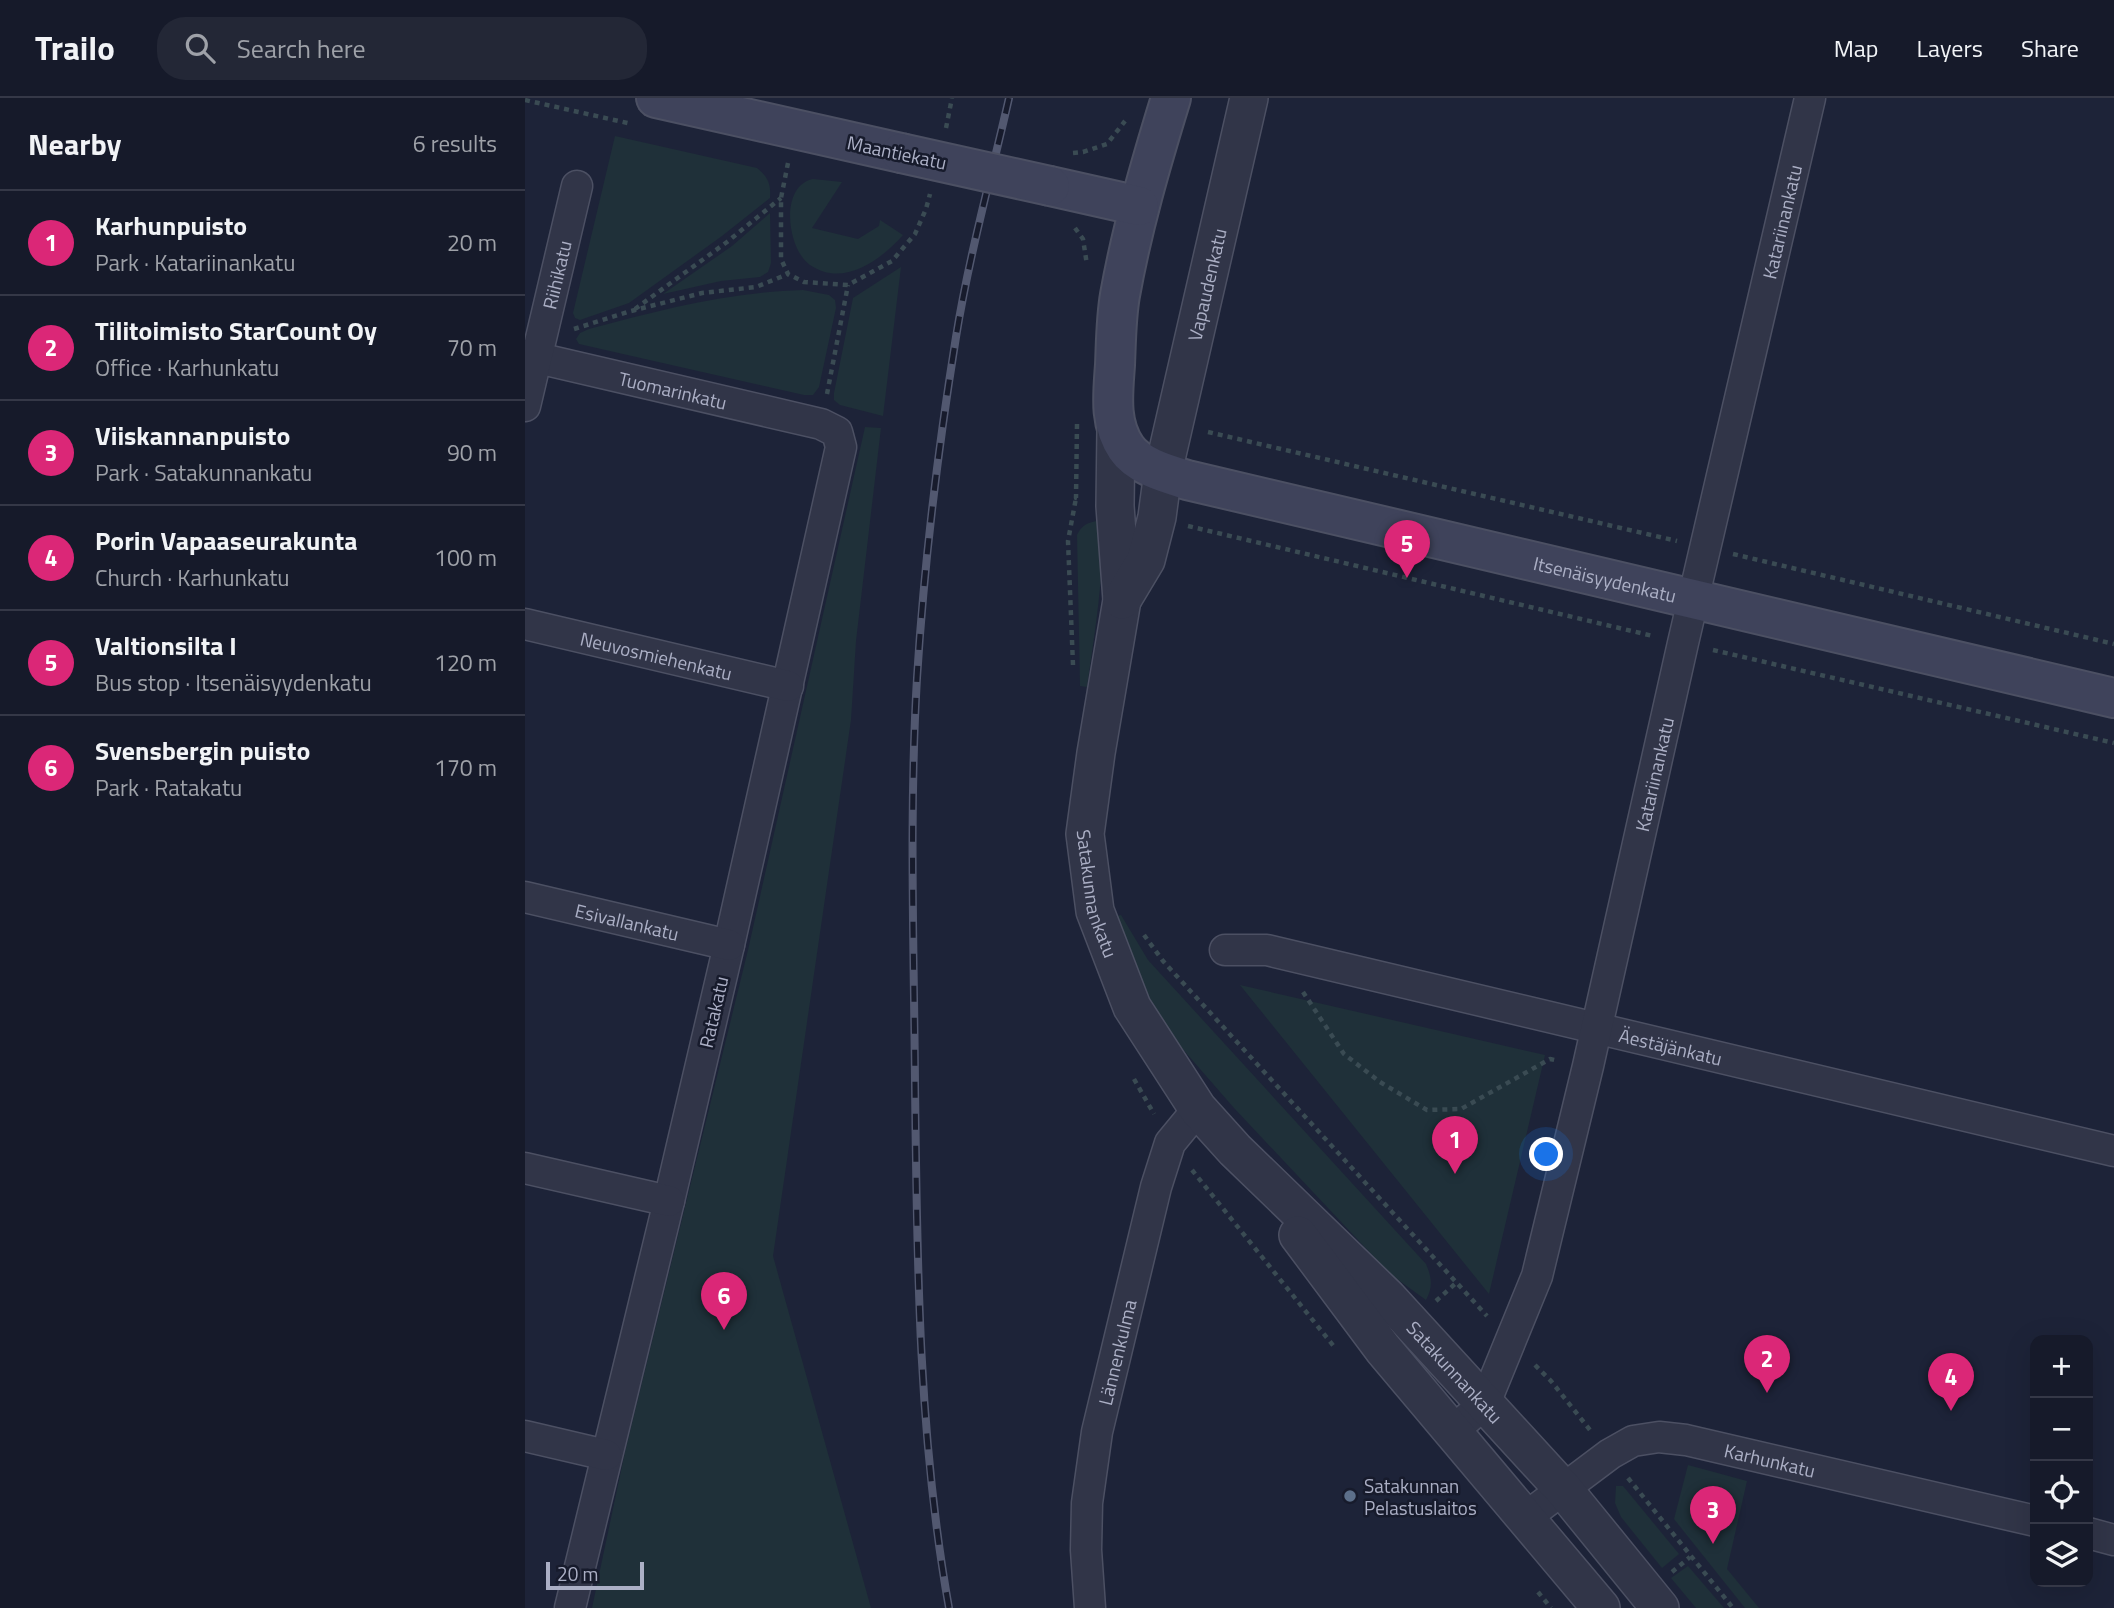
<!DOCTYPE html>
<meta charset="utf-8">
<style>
body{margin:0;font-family:"Titillium Web",sans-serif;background:#232736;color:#f1f3f6}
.controls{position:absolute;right:21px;bottom:21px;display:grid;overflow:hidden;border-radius:14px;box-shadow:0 7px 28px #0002}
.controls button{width:63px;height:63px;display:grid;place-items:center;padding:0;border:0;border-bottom:2px solid #353847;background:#161a2a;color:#f1f3f6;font:35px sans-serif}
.scale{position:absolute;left:21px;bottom:18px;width:98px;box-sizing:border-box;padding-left:7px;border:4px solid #abafc5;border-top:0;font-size:19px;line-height:24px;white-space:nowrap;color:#abafc5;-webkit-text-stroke:5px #171b2c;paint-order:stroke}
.you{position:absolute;left:1022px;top:1057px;width:24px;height:24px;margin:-18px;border:5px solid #fff;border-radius:50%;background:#1a73e8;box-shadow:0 0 0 10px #1a73e833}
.badge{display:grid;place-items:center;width:46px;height:46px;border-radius:50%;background:#db2777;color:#fff;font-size:23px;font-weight:700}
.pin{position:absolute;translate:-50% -58px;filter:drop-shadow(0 2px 4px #0008)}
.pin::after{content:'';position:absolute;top:37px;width:24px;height:21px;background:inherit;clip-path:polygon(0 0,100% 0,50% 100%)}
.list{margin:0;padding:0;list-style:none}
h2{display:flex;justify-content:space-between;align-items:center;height:91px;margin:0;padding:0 28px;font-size:30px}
h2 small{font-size:23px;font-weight:400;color:#9ea1a8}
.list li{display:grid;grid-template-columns:46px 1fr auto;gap:21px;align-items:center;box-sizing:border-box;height:105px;padding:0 28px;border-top:2px solid #353847}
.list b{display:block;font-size:26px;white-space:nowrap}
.list p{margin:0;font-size:23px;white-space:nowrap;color:#9ea1a8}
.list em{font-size:23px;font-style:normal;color:#9ea1a8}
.icon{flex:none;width:38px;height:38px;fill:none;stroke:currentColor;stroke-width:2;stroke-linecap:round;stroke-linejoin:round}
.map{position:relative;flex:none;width:1589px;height:1510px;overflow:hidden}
header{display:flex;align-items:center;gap:42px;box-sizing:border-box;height:98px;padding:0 35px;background:#161a2a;border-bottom:2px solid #353847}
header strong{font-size:33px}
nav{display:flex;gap:38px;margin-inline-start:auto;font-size:24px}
.search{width:490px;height:63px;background:#232736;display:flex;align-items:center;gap:18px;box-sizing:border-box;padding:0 24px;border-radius:28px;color:#9ea1a8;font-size:26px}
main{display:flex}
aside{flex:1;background:#161a2a}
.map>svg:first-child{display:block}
.green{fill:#1f3039}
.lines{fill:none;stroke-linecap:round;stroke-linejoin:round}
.minor-casing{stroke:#4c5063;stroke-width:33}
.tertiary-casing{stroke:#4c5063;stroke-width:40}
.secondary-casing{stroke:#4c5063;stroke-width:42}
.path{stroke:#3a4b53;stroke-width:4.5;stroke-dasharray:5 5;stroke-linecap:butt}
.minor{stroke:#313548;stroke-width:30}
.tertiary{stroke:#313548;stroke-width:37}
.secondary{stroke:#3f435b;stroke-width:38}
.rail-casing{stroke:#525870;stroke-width:8}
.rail{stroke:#171b2c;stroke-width:5;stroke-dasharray:16;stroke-linecap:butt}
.secondary-bridge-casing{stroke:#4c5063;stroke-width:42;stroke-linecap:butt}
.secondary-bridge{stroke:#3f435b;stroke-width:38}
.service-dot{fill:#5c6f8a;stroke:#171b2c;stroke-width:2.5}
.labels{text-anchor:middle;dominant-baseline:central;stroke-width:5;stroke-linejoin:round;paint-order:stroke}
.street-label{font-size:19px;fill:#abafc5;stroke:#171b2c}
.poi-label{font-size:19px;fill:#abafc5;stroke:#171b2c;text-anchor:start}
</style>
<header>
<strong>Trailo</strong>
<div class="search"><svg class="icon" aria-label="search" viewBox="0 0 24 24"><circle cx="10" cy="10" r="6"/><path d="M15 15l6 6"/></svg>Search here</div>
<nav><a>Map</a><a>Layers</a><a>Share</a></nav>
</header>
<main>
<aside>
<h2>Nearby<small>6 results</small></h2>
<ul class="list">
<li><span class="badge">1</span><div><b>Karhunpuisto</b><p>Park · Katariinankatu</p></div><em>20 m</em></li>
<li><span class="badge">2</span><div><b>Tilitoimisto StarCount Oy</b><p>Office · Karhunkatu</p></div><em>70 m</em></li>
<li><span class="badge">3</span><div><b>Viiskannanpuisto</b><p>Park · Satakunnankatu</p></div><em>90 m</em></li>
<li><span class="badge">4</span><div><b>Porin Vapaaseurakunta</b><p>Church · Karhunkatu</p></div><em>100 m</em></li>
<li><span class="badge">5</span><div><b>Valtionsilta I</b><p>Bus stop · Itsenäisyydenkatu</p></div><em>120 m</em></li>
<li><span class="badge">6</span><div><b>Svensbergin puisto</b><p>Park · Ratakatu</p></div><em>170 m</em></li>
</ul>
</aside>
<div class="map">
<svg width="1589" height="1510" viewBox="0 0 1589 1510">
<rect width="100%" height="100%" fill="#1d2338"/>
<g class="green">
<path d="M 90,38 L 232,70 C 243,79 246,86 245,100 L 197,138 L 104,205 L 55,222 L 50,220 L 48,215 Z"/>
<path d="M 288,81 L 317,84 L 287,130 L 333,141 L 354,128 L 355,122 L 378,137 C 356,162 318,190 285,167 C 262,151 254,88 288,81 Z"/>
<polygon points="245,115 246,165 243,174 235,179 196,183 138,196 207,148"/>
<polygon points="376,169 358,318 315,307 309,302 309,295 328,200"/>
<path d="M 278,192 L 304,197 L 310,202 L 311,210 L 294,289 L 288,297 L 279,297 L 54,246 L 51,241 L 55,235 L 64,231 C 135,212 204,194 278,192 Z"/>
<polygon points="340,329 356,330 331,543 326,622 248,1158 346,1510 67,1510 100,1354 223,852"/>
<path d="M 578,422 C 579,479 570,533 562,589 L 555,588 L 552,437 C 558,425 565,424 578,422 Z"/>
<path d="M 596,817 L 623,862 L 901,1166 C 907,1180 908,1189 901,1202 L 865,1176 L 709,1010 L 655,948 L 622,897 L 600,849 L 591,818 Z"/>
<polygon points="715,887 1020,957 964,1196"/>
<polygon points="1163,1367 1222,1383 1202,1471 1234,1510 1220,1510 1149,1421"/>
<polygon points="1091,1388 1098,1388 1154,1456 1137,1470 1096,1419 1090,1405"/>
<polygon points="1163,1468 1199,1510 1171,1510 1146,1480"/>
</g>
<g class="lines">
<defs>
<g id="minor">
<path id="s1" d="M 0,257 L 296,326 L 312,334 L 316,349 L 204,847 L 144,1103 L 45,1510"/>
<path id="s2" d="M 0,308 L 52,88"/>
<path id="s3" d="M 0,526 L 263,588"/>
<path id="s4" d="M 0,799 L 204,847"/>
<path id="s5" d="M 700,852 L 742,852 L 1589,1053"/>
<polyline points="0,1070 144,1103"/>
<path id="s6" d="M 928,1333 L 960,1305 L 1012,1178 L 1063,968 L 1158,545 L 1285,0"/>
<polyline points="0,1338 81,1357"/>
<path id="s7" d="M 1001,1419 L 1085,1356 L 1108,1343 L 1134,1339 L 1161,1342 L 1510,1423"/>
<polyline points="1563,1435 1589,1442"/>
<path id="s8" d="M 565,1510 L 561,1452 L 562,1405 L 572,1334 L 631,1089 L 645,1045 L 673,1011"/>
</g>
<g id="tertiary">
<path id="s9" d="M 591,331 L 590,408 L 597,502 L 571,655 L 560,736 L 570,813 L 607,909 L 673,1011 L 710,1052 L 863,1200 L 1039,1392 L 1135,1510"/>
<path id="s10" d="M 597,502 L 621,462 L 632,419 L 638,374 L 724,0"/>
<polyline points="773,1137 858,1251 1076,1510"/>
</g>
<g id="secondary">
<polyline points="131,0 376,55"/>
<path id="s11" d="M 646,0 C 626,65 607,130 595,197 C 591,220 591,244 590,267 C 588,296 584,325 601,350 C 613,368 642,376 662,382 L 1589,600"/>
<polyline points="525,88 614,108"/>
</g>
</defs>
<use href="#minor" class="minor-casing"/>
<use href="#tertiary" class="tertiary-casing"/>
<use href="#secondary" class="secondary-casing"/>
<g class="path">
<polyline points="0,2 107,26"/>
<polyline points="421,30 427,0"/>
<polyline points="548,55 558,54 582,46 600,23"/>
<polyline points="263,65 256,100 256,161 263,176 279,184 323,187 367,163 390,136 401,111 405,96"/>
<polyline points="550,130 558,141 562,167"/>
<polyline points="110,211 202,144 256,100"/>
<polyline points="49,231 106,213 177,195 231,189 263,176"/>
<polyline points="302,296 323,187"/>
<polyline points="552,326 551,400 556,401"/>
<polyline points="683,334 1152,443"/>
<polyline points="663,428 1128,538"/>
<polyline points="1208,456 1589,546"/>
<polyline points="1188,552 1589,645"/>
<polyline points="548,567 543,443 551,400"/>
<polyline points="619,837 638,863 962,1218"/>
<polyline points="778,894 819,956 855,984 902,1012 936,1011 1025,961 1034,963"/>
<polyline points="609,981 629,1016"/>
<polyline points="667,1072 811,1251"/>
<polyline points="911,1203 931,1185"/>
<polyline points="1010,1267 1026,1283 1065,1332"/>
<polyline points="1103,1380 1208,1510"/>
<polyline points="1147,1474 1165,1459"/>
<polyline points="1013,1494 1026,1510"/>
</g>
<use href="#minor" class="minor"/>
<use href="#tertiary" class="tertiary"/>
<use href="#secondary" class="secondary"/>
<defs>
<path id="rail" d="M 424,1510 C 393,1337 392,1160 390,985 C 389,850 384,715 392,580 C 399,466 413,351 431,239 C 444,158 466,79 484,0"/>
</defs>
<use href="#rail" class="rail-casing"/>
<use href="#rail" class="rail"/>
<defs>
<polyline id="secondary-bridge" points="376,55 525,88"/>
</defs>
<use href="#secondary-bridge" class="secondary-bridge-casing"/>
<use href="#secondary-bridge" class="secondary-bridge"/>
</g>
<circle class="service-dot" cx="825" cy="1398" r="7"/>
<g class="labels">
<g class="street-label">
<text transform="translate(372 54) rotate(12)">Maantiekatu</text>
<text stroke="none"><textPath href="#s6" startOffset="1262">Katariinankatu</textPath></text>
<text stroke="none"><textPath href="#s2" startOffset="135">Riihikatu</textPath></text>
<text stroke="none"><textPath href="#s10" startOffset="329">Vapaudenkatu</textPath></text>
<text stroke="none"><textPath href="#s1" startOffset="152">Tuomarinkatu</textPath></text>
<text stroke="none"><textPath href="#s11" startOffset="859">Itsenäisyydenkatu</textPath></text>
<text stroke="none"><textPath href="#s3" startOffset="135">Neuvosmiehenkatu</textPath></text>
<text stroke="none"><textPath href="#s6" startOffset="695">Katariinankatu</textPath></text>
<text stroke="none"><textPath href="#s9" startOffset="469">Satakunnankatu</textPath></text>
<text stroke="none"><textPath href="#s4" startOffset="105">Esivallankatu</textPath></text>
<text transform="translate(188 914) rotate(-77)">Ratakatu</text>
<text stroke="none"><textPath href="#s5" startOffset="457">Äestäjänkatu</textPath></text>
<text stroke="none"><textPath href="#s8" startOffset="259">Lännenkulma</textPath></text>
<text stroke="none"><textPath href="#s9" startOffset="1078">Satakunnankatu</textPath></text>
<text stroke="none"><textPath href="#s7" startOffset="271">Karhunkatu</textPath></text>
</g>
<g class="poi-label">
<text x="839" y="1387">Satakunnan<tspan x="839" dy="22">Pelastuslaitos</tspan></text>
</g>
</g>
</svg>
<div class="controls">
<button>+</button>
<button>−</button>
<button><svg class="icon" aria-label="locate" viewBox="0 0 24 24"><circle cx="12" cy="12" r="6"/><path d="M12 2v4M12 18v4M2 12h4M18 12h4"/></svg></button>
<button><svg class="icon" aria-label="layers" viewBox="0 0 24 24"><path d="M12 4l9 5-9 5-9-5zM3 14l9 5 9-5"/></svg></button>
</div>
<div class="scale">20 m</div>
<div class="you"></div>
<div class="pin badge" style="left:930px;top:1076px">1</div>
<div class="pin badge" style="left:1242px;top:1295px">2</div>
<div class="pin badge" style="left:1188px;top:1446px">3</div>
<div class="pin badge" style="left:1426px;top:1313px">4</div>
<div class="pin badge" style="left:882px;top:480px">5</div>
<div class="pin badge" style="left:199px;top:1232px">6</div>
</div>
</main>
